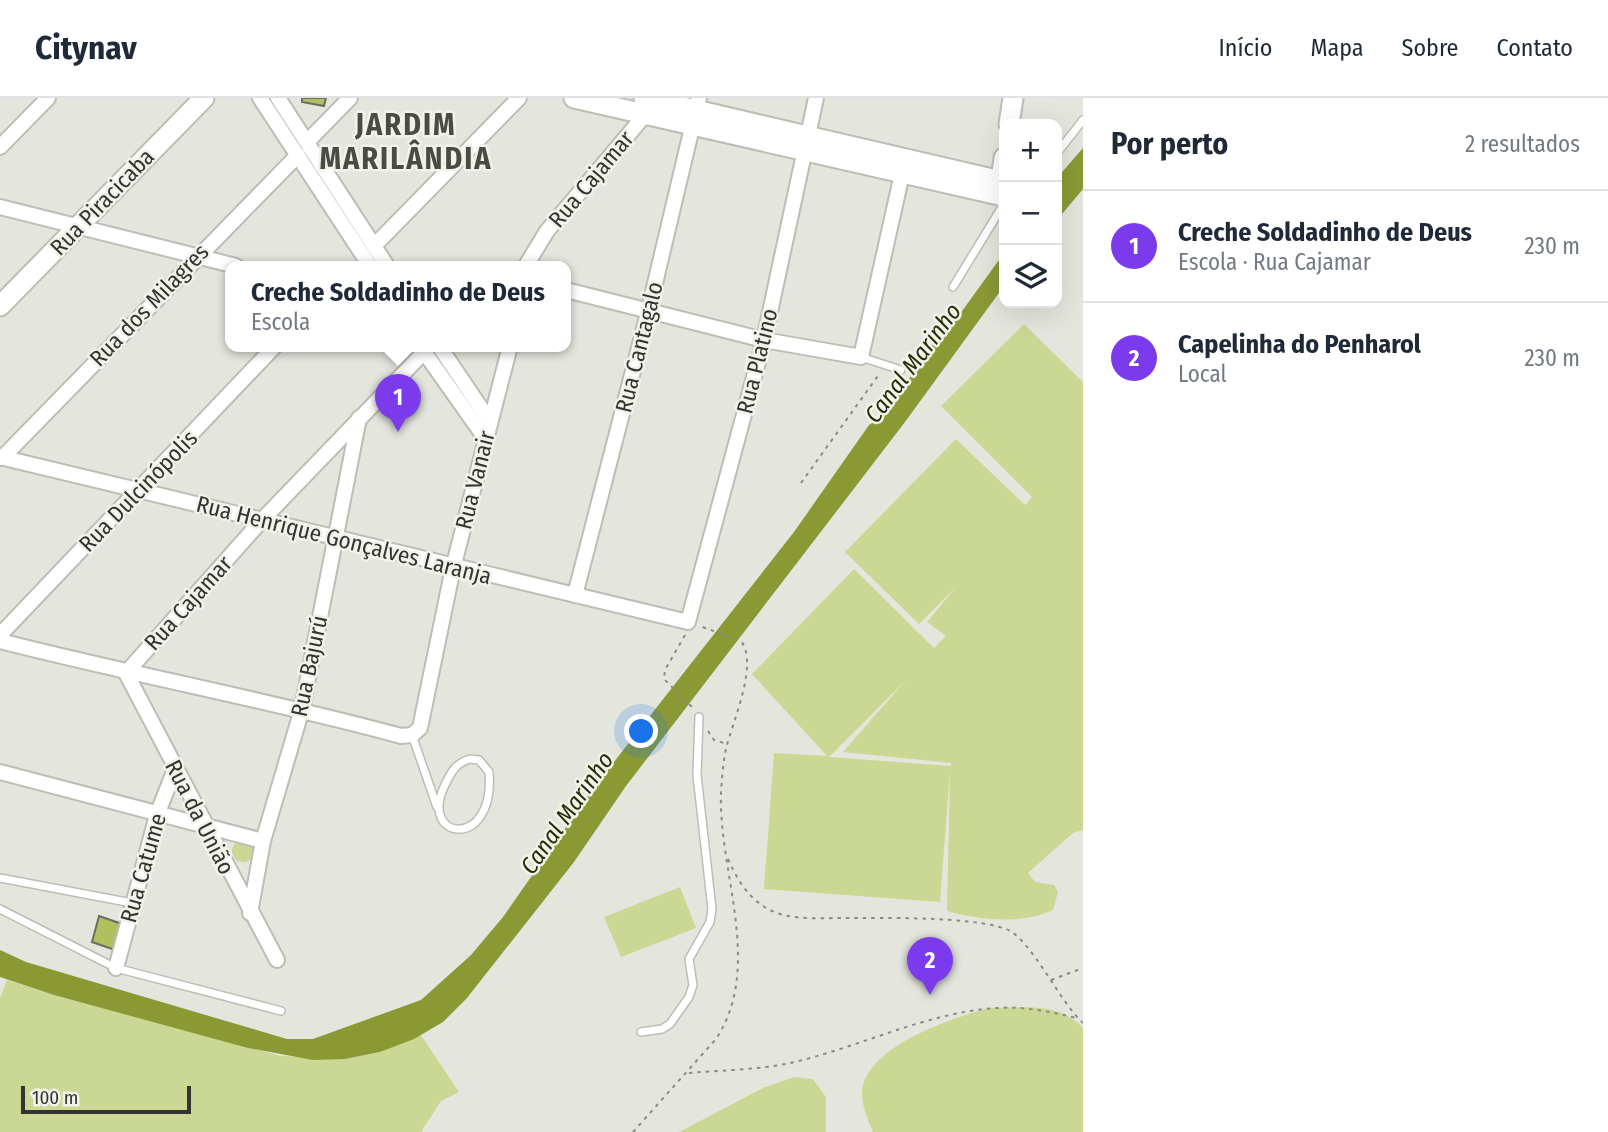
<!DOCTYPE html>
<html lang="pt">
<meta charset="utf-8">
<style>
body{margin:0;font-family:"Fira Sans Condensed",sans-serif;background:#f2f2f3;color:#1f2937}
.controls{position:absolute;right:21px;top:21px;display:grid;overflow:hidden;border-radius:14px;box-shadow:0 7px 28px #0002}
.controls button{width:63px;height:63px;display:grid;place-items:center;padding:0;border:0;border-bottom:2px solid #e0e1e3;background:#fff;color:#1f2937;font:35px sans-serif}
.scale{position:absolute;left:21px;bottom:18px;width:170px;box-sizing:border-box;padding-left:7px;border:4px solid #333431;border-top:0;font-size:19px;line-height:24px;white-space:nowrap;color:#333431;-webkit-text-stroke:5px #f1f3eb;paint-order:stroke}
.you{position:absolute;left:642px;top:634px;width:24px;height:24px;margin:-18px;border:5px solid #fff;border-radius:50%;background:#1a73e8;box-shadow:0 0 0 10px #1a73e833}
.badge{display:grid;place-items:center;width:46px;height:46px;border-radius:50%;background:#7c3aed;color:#fff;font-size:23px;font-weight:700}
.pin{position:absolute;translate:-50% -58px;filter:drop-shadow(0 2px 4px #0008)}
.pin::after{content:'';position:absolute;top:37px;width:24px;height:21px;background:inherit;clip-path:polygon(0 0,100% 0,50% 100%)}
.popup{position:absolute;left:225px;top:163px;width:346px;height:91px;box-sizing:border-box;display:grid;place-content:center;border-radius:14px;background:#fff;filter:drop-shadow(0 2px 5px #0005);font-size:23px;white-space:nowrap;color:#747a83}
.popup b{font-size:26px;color:#1f2937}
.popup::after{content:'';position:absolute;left:50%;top:100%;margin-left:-14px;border:14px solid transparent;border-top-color:#fff}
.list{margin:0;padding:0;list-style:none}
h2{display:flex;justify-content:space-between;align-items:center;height:91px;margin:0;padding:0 28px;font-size:30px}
h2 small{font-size:23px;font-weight:400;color:#747a83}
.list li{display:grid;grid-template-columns:46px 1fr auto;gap:21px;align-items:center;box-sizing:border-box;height:112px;padding:0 28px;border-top:2px solid #e0e1e3}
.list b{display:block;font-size:26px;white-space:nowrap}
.list p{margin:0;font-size:23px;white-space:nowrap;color:#747a83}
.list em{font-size:23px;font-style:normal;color:#747a83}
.icon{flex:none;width:38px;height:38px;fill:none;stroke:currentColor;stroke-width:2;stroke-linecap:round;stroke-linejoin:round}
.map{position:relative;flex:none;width:1083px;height:1034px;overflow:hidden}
header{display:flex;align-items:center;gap:42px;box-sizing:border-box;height:98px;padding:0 35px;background:#fff;border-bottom:2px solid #e0e1e3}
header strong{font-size:33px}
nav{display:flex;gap:38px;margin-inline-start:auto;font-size:24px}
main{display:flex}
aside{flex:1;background:#fff}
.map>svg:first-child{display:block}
.green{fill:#cbd893;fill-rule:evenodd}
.water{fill:#8b9935}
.building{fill:#b1c05e;stroke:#6b6d65;stroke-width:2}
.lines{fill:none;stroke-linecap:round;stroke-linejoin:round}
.lane-casing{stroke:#bcbeb6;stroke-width:10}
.street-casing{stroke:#bcbeb6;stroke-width:18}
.secondary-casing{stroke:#bcbeb6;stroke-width:23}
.path{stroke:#8a8b86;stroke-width:2;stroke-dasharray:3.5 5;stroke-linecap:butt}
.lane{stroke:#fff;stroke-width:7}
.street{stroke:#fff;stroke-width:14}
.secondary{stroke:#fff;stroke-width:19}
.labels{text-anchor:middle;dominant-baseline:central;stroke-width:5;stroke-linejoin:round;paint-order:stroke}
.street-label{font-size:23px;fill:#333431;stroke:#f1f3eb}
.water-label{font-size:24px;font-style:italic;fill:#272d03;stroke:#f1f3eb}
.district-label{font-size:30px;font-weight:bold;letter-spacing:2px;fill:#4a4b45;stroke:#f1f3eb}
</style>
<header>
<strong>Citynav</strong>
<nav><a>Início</a><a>Mapa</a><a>Sobre</a><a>Contato</a></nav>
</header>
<main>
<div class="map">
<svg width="1083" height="1034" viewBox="0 0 1083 1034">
<rect width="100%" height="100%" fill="#e4e6de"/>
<g class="green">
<path d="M 1024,226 L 1083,284 L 1083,732 L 1073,735 L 1028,775 L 1035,784 L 1054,787 L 1058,794 L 1053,812 C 1021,827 981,822 947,813 L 950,673 L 940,804 L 764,791 L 774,655 L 827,658 L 752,576 L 854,471 L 934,550 L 946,538 L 927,524 L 956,489 L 919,526 L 845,454 L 956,341 L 1025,407 L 1032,399 L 941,308 ZM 905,583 L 843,654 L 951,665 L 951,668 L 829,659 Z"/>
<circle cx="243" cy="753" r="11"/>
<polygon points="680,789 696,830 621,859 604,819"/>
<polygon points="7,882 54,897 281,958 345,961 380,954 421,937 459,994 441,1003 421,1034 0,1034 0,900"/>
<path d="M 989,910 C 1024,910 1058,903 1083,930 L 1083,1034 L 873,1034 C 867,1020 859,1002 863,987 C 875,945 953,920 989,910 Z"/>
<polygon points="794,979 813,981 826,999 826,1034 679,1034 763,990"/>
</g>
<g class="water">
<polygon points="1083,50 1083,91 1057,122 1057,80"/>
<polygon points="1004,155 1004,188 905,324 626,688 574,764 467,900 443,924 414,941 380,954 345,961 313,962 248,950 54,897 0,879 0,852 26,864 287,941 313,941 421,902 471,857 503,819 592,692 794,434 869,327 883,318 934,245 939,245"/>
</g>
<g class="building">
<polygon points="302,0 326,0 324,8 302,4"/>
<polygon points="99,818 122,826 115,852 92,844"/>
</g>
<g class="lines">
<defs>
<g id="lane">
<polyline points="1057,55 1083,22"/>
<polyline points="953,189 1002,109 1000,99"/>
<polyline points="861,259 901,272"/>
<polyline points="412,637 437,709"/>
<path d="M 470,661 L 479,662 L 489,674 C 496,753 417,743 445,687 C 451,674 456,665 470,661 Z"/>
<polyline points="0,780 132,805"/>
<polyline points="0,811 116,870 281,913"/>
<polyline points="641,934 662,931 670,926 689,899 693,887 689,861 710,824 712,811 697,677 699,619"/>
</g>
<g id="street">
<polyline points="260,0 370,168"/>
<polyline points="278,0 387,168"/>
<polyline points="307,44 350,0"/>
<polyline points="0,49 48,0"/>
<polyline points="0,109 236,168"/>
<polyline points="374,148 519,0"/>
<polyline points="527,166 547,133 650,11"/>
<polyline points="566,192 764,242 861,259 904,67"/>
<polyline points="420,248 485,340"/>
<polyline points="439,248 489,322"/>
<polyline points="0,359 688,524 764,242 816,0"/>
<polyline points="2,360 298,57"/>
<polyline points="575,497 648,215 699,0"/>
<polyline points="0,537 275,248"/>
<path d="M 0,543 C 133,577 269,602 401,638 L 412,637 L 420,630 L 453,470 L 510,248"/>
<polyline points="0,674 263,743"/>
<polyline points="250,815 263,743 302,611 359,320"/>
<polyline points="277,862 126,575 262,422 424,254"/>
<polyline points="116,870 157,717 175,671"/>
</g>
<g id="secondary">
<polyline points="574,0 999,97 1004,60"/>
<polyline points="644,0 1001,83"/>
<polyline points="1009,26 1013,0"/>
<polyline points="0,208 204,0"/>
</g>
</defs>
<use href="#lane" class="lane-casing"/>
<use href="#street" class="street-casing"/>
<use href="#secondary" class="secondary-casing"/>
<g class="path">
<polyline points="801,385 880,275"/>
<polyline points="685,537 665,572 664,581 694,611"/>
<polyline points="708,633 714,642 727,646"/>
<path d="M 728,761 C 738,784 752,806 777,815 C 797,822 820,820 841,820 C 881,820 970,818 1006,831 C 1030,839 1061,906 1083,925"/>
<polyline points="1051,882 1083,870"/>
<path d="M 689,975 C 722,972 758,972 790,965 C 858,950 927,914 997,910 C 1024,908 1050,914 1077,920"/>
<path d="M 633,1034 L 716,941 C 764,868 718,774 721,694 C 722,680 723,665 726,651 C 732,625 759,566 741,543 L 700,528"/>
</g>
<use href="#lane" class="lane"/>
<use href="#street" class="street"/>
<use href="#secondary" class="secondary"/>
</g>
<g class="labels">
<g class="street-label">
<text transform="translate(591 81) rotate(-50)">Rua Cajamar</text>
<text transform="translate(102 104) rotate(-46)">Rua Piracicaba</text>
<text transform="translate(149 207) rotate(-46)">Rua dos Milagres</text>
<text transform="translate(639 249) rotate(-76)">Rua Cantagalo</text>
<text transform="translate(757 263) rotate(-76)">Rua Platino</text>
<text transform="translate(475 382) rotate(-76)">Rua Vanair</text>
<text transform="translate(138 393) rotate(-46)">Rua Dulcinópolis</text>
<text transform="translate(344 442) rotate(14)">Rua Henrique Gonçalves Laranja</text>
<text transform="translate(188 505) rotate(-48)">Rua Cajamar</text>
<text transform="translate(309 568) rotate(-78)">Rua Bajurú</text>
<text transform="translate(200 719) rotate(63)">Rua da União</text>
<text transform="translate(143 770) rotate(-74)">Rua Catume</text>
</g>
<g class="water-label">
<text transform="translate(913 265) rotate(-53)">Canal Marinho</text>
<text transform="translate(567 715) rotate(-55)">Canal Marinho</text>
</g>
<g class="district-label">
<text x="406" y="27">JARDIM<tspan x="406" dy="34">MARILÂNDIA</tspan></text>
</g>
</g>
</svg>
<div class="controls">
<button>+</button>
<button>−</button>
<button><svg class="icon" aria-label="layers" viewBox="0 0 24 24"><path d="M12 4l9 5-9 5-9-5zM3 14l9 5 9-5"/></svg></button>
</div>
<div class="scale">100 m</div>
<div class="you"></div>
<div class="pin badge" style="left:398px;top:334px">1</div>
<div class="popup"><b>Creche Soldadinho de Deus</b>Escola</div>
<div class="pin badge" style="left:930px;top:897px">2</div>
</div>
<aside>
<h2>Por perto<small>2 resultados</small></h2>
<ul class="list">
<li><span class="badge">1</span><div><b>Creche Soldadinho de Deus</b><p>Escola · Rua Cajamar</p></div><em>230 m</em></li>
<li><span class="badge">2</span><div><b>Capelinha do Penharol</b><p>Local</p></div><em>230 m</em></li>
</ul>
</aside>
</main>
